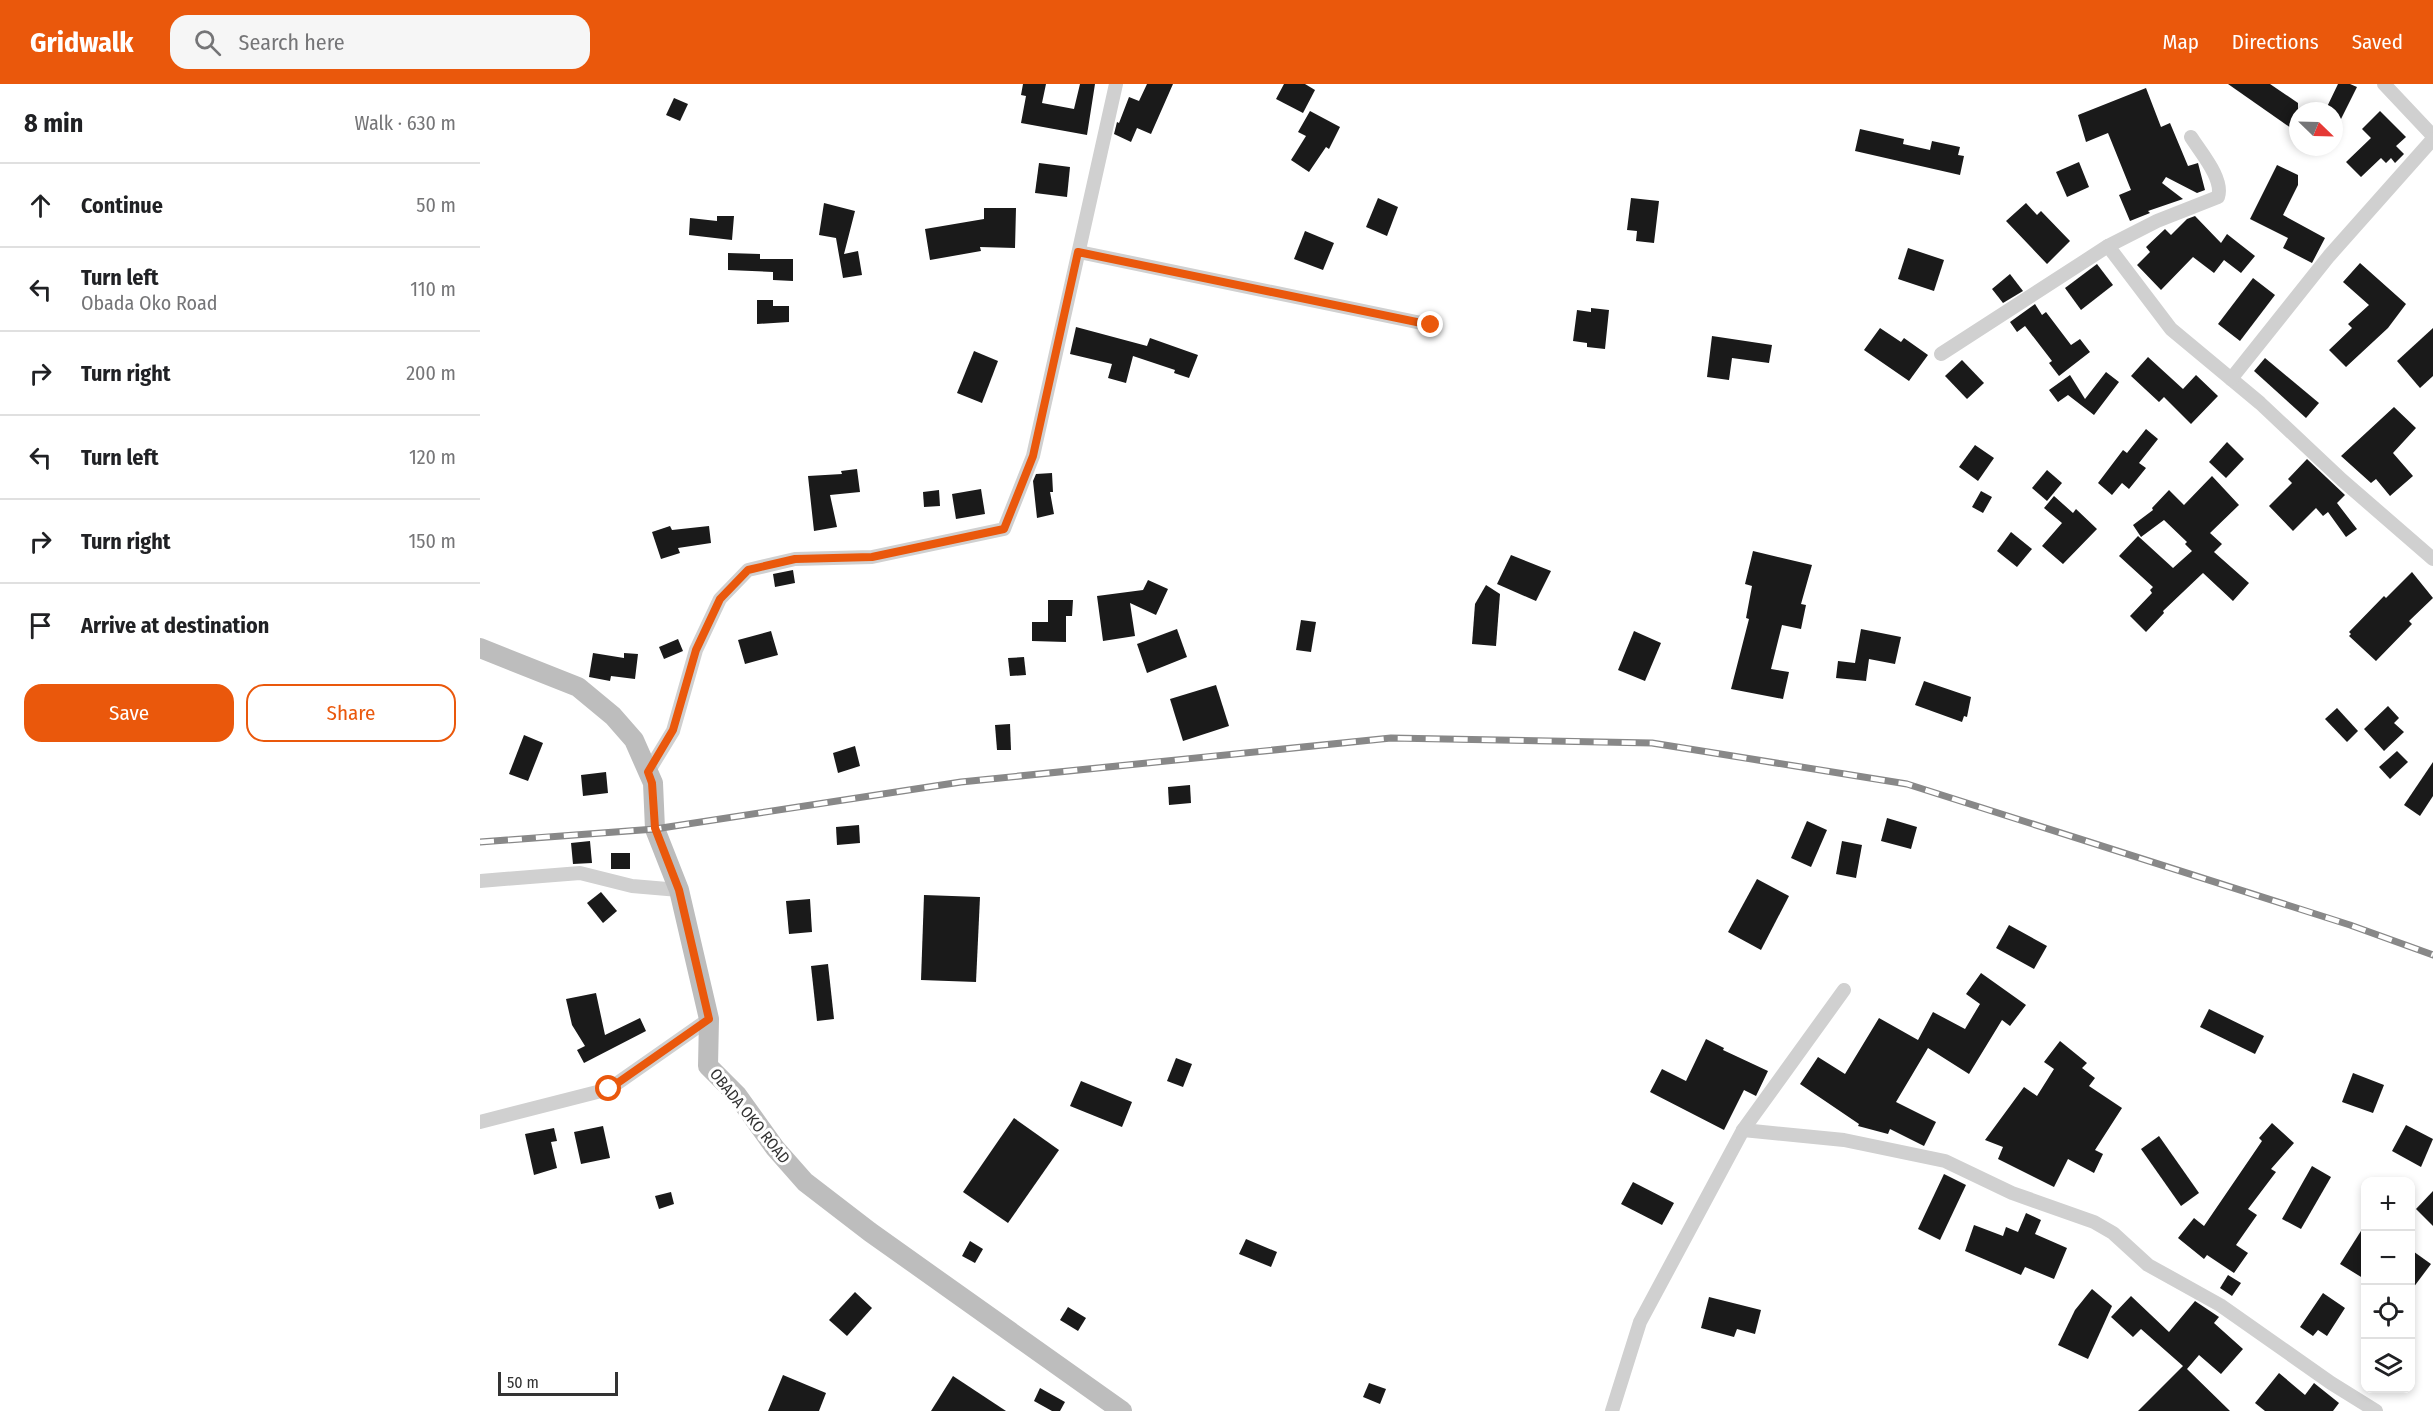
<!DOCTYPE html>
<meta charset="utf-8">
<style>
body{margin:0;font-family:"Fira Sans Condensed",sans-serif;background:#f6f6f6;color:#202124}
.controls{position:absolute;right:18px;bottom:18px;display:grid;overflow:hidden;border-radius:12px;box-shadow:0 3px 9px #0003}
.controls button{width:54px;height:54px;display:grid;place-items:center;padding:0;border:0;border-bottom:2px solid #e0e0e0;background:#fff;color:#202124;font:30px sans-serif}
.compass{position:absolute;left:1809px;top:18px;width:54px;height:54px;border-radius:50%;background:#fff;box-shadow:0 3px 9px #0003;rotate:113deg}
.scale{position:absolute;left:18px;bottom:15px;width:120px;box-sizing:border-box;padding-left:6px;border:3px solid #333;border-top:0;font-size:16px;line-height:21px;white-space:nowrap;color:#333;-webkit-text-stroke:4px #fff;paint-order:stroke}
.stop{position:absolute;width:18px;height:18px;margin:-14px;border:4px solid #ea580c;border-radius:50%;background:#fff}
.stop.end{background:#ea580c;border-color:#fff;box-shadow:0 2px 6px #0008}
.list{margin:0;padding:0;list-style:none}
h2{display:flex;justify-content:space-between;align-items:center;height:78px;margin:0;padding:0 24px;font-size:26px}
h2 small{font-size:20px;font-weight:400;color:#757577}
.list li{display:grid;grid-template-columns:39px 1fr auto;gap:18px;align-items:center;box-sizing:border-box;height:84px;padding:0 24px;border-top:2px solid #e0e0e0}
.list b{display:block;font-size:22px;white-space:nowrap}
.list p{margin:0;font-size:20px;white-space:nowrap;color:#757577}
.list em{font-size:20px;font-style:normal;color:#757577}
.actions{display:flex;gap:12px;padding:18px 24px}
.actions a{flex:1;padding:14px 0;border:2px solid #ea580c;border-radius:18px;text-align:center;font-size:21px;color:#ea580c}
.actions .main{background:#ea580c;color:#fff}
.icon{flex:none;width:33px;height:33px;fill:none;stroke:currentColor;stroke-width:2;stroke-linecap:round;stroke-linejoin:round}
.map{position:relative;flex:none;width:1953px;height:1327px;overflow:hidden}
header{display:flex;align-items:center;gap:36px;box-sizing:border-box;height:84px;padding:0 30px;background:#ea580c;color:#fff}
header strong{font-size:28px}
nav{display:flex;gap:33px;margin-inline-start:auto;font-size:21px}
.search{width:420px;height:54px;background:#f6f6f6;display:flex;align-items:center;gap:15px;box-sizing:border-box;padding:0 21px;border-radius:18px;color:#757577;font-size:22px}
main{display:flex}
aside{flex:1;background:#fff}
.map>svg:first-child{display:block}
.building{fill:#1a1a1a}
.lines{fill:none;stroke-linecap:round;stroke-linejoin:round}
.minor{stroke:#d0d0d0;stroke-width:14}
.secondary{stroke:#bdbdbd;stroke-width:20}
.rail-casing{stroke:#888;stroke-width:7}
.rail{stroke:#fff;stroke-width:4.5;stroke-dasharray:14;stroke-linecap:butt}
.route{stroke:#ea580c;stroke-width:8}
.labels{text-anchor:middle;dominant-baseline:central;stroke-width:6;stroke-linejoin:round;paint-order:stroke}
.street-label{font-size:16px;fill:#333;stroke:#fff}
</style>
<header>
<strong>Gridwalk</strong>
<div class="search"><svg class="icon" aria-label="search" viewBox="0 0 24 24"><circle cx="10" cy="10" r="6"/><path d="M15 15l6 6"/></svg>Search here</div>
<nav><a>Map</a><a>Directions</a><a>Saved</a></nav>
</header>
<main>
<aside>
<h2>8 min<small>Walk · 630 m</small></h2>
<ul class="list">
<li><svg class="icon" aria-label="ahead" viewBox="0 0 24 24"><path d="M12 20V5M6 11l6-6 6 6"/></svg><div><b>Continue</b></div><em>50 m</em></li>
<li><svg class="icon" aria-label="left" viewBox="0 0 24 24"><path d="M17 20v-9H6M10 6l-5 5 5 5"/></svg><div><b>Turn left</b><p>Obada Oko Road</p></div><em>110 m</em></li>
<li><svg class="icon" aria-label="right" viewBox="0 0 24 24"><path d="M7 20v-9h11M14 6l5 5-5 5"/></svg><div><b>Turn right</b></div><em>200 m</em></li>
<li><svg class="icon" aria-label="left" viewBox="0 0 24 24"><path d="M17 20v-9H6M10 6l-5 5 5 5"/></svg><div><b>Turn left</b></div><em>120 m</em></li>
<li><svg class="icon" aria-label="right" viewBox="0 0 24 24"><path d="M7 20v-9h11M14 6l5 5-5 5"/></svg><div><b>Turn right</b></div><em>150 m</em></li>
<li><svg class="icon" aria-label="arrive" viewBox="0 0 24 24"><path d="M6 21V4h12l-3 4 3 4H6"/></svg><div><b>Arrive at destination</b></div></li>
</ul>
<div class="actions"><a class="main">Save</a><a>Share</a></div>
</aside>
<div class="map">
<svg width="1953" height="1327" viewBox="0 0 1953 1327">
<rect width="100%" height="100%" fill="#fff"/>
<g class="building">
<polygon points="543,0 566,0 562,19 594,25 600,0 615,0 607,51 541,39 546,12 541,11"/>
<polygon points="667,0 693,0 671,50 657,44 651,58 634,50 637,38 639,39 649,13 659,17"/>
<polygon points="804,0 825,0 835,6 823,29 796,15"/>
<polygon points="1748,0 1790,0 1818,19 1818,49"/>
<polygon points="1858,0 1870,0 1877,3 1854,49 1854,27 1845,27"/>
<polygon points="1666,4 1681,43 1690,39 1708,82 1718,79 1725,106 1717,109 1686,93 1682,99 1703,115 1668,127 1670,129 1650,137 1639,111 1651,106 1628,49 1606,58 1598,31"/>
<polygon points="194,14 208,20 200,37 186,31"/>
<polygon points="830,27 860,43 849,65 846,63 829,88 811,76 826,52 818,48"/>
<polygon points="1900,27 1926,53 1916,62 1924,70 1915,79 1911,74 1906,79 1901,74 1881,93 1866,78 1891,54 1882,45"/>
<polygon points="1380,45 1424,55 1423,60 1450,66 1452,57 1480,63 1478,71 1484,72 1480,91 1375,67"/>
<polygon points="1599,78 1609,103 1587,113 1576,88"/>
<polygon points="559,79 590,83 587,113 555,109"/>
<polygon points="1797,81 1818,91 1818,101 1803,131 1845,154 1832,179 1803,164 1808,154 1770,135"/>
<polygon points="898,114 918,123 907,152 886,143"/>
<polygon points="1151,114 1179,117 1174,159 1156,157 1157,147 1147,146"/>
<polygon points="344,119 375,127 364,170 378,167 382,191 363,194 356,154 339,151"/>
<polygon points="1546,119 1557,131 1561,127 1590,157 1567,180 1526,137"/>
<polygon points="504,124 536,124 535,164 500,163 501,167 450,176 445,145 504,135"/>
<polygon points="237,132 254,132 252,156 209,151 210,134 237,137"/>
<polygon points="1715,132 1741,159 1747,150 1775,172 1761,189 1744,176 1734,189 1713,173 1681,206 1657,181 1670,168 1666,163 1685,145 1691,151 1707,135"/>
<polygon points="825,147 854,159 843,186 814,175"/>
<polygon points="1428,164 1464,176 1454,207 1418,195"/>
<polygon points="248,169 280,170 280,175 313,175 313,197 293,196 293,188 248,186"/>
<polygon points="1880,179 1926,220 1908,244 1866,283 1849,266 1872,244 1868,240 1889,221 1863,198"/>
<polygon points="1617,180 1633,201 1601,226 1585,204"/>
<polygon points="1530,190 1543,207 1523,219 1512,205"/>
<polygon points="1773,194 1795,211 1760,257 1738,240"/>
<polygon points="277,216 293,216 293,222 309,222 309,238 277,240"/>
<polygon points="1555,220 1562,231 1566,228 1591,261 1600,255 1610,268 1579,292 1569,279 1572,277 1545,242 1537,248 1530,238"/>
<polygon points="1111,224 1129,226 1125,265 1107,263 1107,259 1093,257 1097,226 1111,228"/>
<polygon points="596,243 667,262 670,254 718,271 709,294 694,289 695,286 653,272 646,299 628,294 632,280 590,270"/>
<polygon points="1400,244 1421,258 1424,254 1448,271 1429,297 1384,266"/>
<polygon points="1953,244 1953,292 1940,304 1917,277"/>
<polygon points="1232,252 1292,261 1289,279 1252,274 1249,296 1227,293"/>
<polygon points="494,267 518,277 502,319 477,309"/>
<polygon points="1668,273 1703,305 1716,291 1738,312 1711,340 1684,313 1679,318 1651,292"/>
<polygon points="1785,274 1839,319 1826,334 1774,287"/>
<polygon points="1482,276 1504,299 1487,315 1465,292"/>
<polygon points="1626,288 1639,298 1614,331 1588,311 1578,318 1569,306 1590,291 1605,315"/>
<polygon points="1914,323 1936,344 1913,369 1933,392 1910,412 1896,395 1891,399 1861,372"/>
<polygon points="1666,345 1678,355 1659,379 1666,384 1649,405 1642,399 1632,411 1618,399 1643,366 1647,369"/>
<polygon points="1747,358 1764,375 1746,394 1729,378"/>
<polygon points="1495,361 1514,374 1498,397 1479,383"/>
<polygon points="1827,375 1865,411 1857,419 1877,445 1866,453 1848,428 1843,432 1836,424 1813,447 1789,422 1812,399 1808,395"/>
<polygon points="377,385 380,408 350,411 357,443 334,447 328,392 362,390 361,387"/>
<polygon points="1567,386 1582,399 1567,417 1552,404"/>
<polygon points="572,389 573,408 570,408 574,430 557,434 553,397 556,390"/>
<polygon points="1732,392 1759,421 1730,449 1742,460 1734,468 1769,499 1753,517 1723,489 1683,527 1684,529 1666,548 1650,532 1672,509 1670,506 1673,503 1639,472 1658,452 1693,484 1712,467 1705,460 1707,458 1684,436 1661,453 1653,441 1673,426 1672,424 1689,406 1704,421"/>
<polygon points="501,405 505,430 476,435 472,410"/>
<polygon points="459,406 460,422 444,423 443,408"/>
<polygon points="1501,407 1512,413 1503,429 1492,423"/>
<polygon points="1574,412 1593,429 1596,425 1617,445 1583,480 1562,462 1582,439 1564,424"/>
<polygon points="190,442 192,446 229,442 231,459 198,464 200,469 181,475 172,448"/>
<polygon points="1531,448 1552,465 1537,483 1517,467"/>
<polygon points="1273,467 1332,481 1321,520 1326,521 1321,545 1302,541 1291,585 1309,588 1303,615 1251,605 1269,535 1266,534 1272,502 1265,500"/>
<polygon points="1031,471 1071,487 1056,517 1017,500"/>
<polygon points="313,486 315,499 295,503 293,490"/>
<polygon points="1932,488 1953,514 1929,537 1932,540 1896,577 1869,552 1871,550 1869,548 1904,512 1906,514"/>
<polygon points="668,496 688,505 676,531 650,519 655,552 623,557 617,512 663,506"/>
<polygon points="1006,501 1020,510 1016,562 992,560 995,520"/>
<polygon points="568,516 593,516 592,532 586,532 586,558 552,557 552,538 568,538"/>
<polygon points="821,536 836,538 831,568 816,566"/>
<polygon points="697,545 707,573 667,589 657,560"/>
<polygon points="1381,545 1421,553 1415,580 1389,575 1386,597 1356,594 1358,577 1375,579"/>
<polygon points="291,547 298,571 265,580 258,556"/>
<polygon points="1154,547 1181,559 1165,597 1138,586"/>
<polygon points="198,555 203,567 184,575 179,563"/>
<polygon points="113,569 144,574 144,569 158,570 155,595 131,592 130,597 109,593"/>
<polygon points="544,573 546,591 530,592 528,574"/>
<polygon points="1444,597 1491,613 1487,633 1484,632 1482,638 1435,621"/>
<polygon points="736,601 749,642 703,657 690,615"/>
<polygon points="1908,622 1919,634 1914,639 1924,648 1904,667 1884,645"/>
<polygon points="1857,624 1878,647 1867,658 1845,635"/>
<polygon points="530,640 531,666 517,666 515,641"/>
<polygon points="44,651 63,659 48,697 29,690"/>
<polygon points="375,662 380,682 358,689 353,669"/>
<polygon points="1917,667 1928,678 1910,695 1899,683"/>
<polygon points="1953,678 1953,712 1940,732 1924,721"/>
<polygon points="126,688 128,709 103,712 101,691"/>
<polygon points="710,701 711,719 689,721 688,703"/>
<polygon points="1407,734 1437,743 1431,765 1401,757"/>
<polygon points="1327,737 1347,746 1331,783 1311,774"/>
<polygon points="379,741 380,759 357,761 356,743"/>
<polygon points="110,757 112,779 93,780 91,759"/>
<polygon points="1362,757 1382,761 1376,794 1356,790"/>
<rect x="131" y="769" width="19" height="16"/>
<polygon points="1277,795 1309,812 1281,866 1248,848"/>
<polygon points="121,808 137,827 123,839 107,819"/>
<polygon points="444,811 500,813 496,898 441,896"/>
<polygon points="330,815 332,848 309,850 306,817"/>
<polygon points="1529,841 1567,862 1554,885 1516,864"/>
<polygon points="348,880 354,935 337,937 331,882"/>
<polygon points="1501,889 1546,921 1530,942 1522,936 1489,990 1448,964 1416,1018 1456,1038 1444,1062 1410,1045 1408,1050 1378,1042 1379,1040 1320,1000 1338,973 1365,990 1399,934 1438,956 1453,928 1485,945 1500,920 1486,910"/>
<polygon points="116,909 125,951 160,934 166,947 104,979 97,966 105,962 92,941 86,915"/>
<polygon points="1729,925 1784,952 1775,970 1720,943"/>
<polygon points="1226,955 1244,964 1243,966 1288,987 1276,1012 1264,1006 1244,1046 1170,1008 1182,985 1206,997"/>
<polygon points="1580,957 1607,979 1602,984 1615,994 1609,1002 1642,1024 1615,1066 1623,1070 1614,1089 1588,1075 1574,1103 1518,1075 1523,1063 1505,1056 1544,1003 1557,1012 1574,985 1564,978"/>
<polygon points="696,974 712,980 703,1003 687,997"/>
<polygon points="1873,989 1904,1001 1893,1029 1862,1018"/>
<polygon points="601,997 652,1018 642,1043 590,1022"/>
<polygon points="534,1034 579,1066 528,1139 483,1108"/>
<polygon points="1792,1039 1814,1059 1791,1085 1796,1088 1768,1125 1777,1131 1756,1161 1768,1169 1754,1189 1727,1171 1724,1175 1698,1154 1714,1134 1724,1142 1782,1057 1779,1054"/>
<polygon points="1926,1041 1953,1055 1941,1083 1912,1067"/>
<polygon points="123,1042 130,1074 101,1080 94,1048"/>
<polygon points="74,1044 77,1057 71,1058 77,1084 54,1091 45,1050"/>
<polygon points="1679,1052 1719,1109 1701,1122 1661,1065"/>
<polygon points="1832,1082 1851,1093 1821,1145 1802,1135"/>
<polygon points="1464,1090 1486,1101 1460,1156 1438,1145"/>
<polygon points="1153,1098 1194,1119 1182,1141 1141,1120"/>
<polygon points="1953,1107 1953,1142 1936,1125"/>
<polygon points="191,1108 194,1120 179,1125 175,1112"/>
<polygon points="1546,1129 1561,1136 1555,1150 1587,1164 1574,1195 1545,1183 1541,1191 1485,1167 1494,1141 1523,1152 1526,1143 1538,1148"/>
<polygon points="1886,1139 1886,1196 1860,1180"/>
<polygon points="766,1155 797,1168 791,1183 759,1170"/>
<polygon points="490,1157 503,1165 495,1179 482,1172"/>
<polygon points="1930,1165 1951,1180 1930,1208"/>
<polygon points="1748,1191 1761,1199 1752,1212 1740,1204"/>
<polygon points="1612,1205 1632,1222 1608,1275 1578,1261 1595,1226"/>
<polygon points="375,1208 392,1224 367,1252 349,1236"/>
<polygon points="1843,1209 1865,1224 1847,1252 1838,1246 1833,1252 1820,1243"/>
<polygon points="1651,1212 1689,1248 1715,1217 1739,1233 1734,1239 1763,1265 1741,1290 1719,1271 1707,1285 1750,1327 1658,1327 1703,1282 1661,1245 1653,1253 1631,1233"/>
<polygon points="1229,1213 1281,1226 1275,1250 1257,1245 1254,1253 1221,1244"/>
<polygon points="588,1223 606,1234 598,1247 580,1236"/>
<polygon points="1799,1289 1825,1311 1834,1299 1859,1319 1853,1327 1785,1327 1775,1319"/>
<polygon points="303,1291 346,1309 339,1327 288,1327"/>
<polygon points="473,1292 526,1327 451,1327"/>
<polygon points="889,1299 906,1305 900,1320 883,1313"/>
<polygon points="560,1304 585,1318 580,1327 572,1327 554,1317"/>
</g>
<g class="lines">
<g class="minor">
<polyline points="1904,0 1953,52"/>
<polyline points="1628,162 1691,245 1780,319 1862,396 1953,475"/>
<polyline points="599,168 951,241"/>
<path d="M 1461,270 L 1628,162 L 1677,137 L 1738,113 C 1744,95 1721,69 1711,53"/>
<polyline points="1751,295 1849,172 1953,55"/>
<polyline points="168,688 193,647 216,566 240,515 268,486 315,475 392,473 524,445 553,372 636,0"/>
<polyline points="0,797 100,789 152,802 199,806"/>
<polyline points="0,1038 129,1005 229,935"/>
<polyline points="1263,1046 1364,1056 1465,1077 1532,1109 1614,1138 1633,1149 1668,1181 1740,1221 1851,1299 1896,1327"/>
<polyline points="1132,1327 1160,1238 1263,1046 1364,906"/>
</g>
<polyline class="secondary" points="0,564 98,603 133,632 154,656 173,699 175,745 199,806 229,935 228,982 257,1011 295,1064 325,1098 390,1148 642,1327"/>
<defs>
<polyline id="rail" points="0,758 175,745 481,698 911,654 1172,659 1427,700 1870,841 1953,871"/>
</defs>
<use href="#rail" class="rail-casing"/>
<use href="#rail" class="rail"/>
</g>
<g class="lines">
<polyline class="route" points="129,1005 229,935 199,806 175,744 172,699 168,688 193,646 216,566 240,515 268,486 315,475 392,473 524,445 553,372 598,168 951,241"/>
</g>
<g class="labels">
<g class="street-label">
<text transform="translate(270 1032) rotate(51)">OBADA OKO ROAD</text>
</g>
</g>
</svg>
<div class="controls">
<button>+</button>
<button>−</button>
<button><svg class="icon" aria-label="locate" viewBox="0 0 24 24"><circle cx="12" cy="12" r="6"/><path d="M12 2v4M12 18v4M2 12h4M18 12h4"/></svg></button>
<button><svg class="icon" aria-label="layers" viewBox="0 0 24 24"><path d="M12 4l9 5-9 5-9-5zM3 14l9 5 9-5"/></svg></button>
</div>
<svg class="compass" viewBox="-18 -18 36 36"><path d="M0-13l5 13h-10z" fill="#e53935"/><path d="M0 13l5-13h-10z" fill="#757577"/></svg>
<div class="scale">50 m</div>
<div class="stop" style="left:129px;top:1005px"></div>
<div class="stop end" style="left:951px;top:241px"></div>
</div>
</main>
